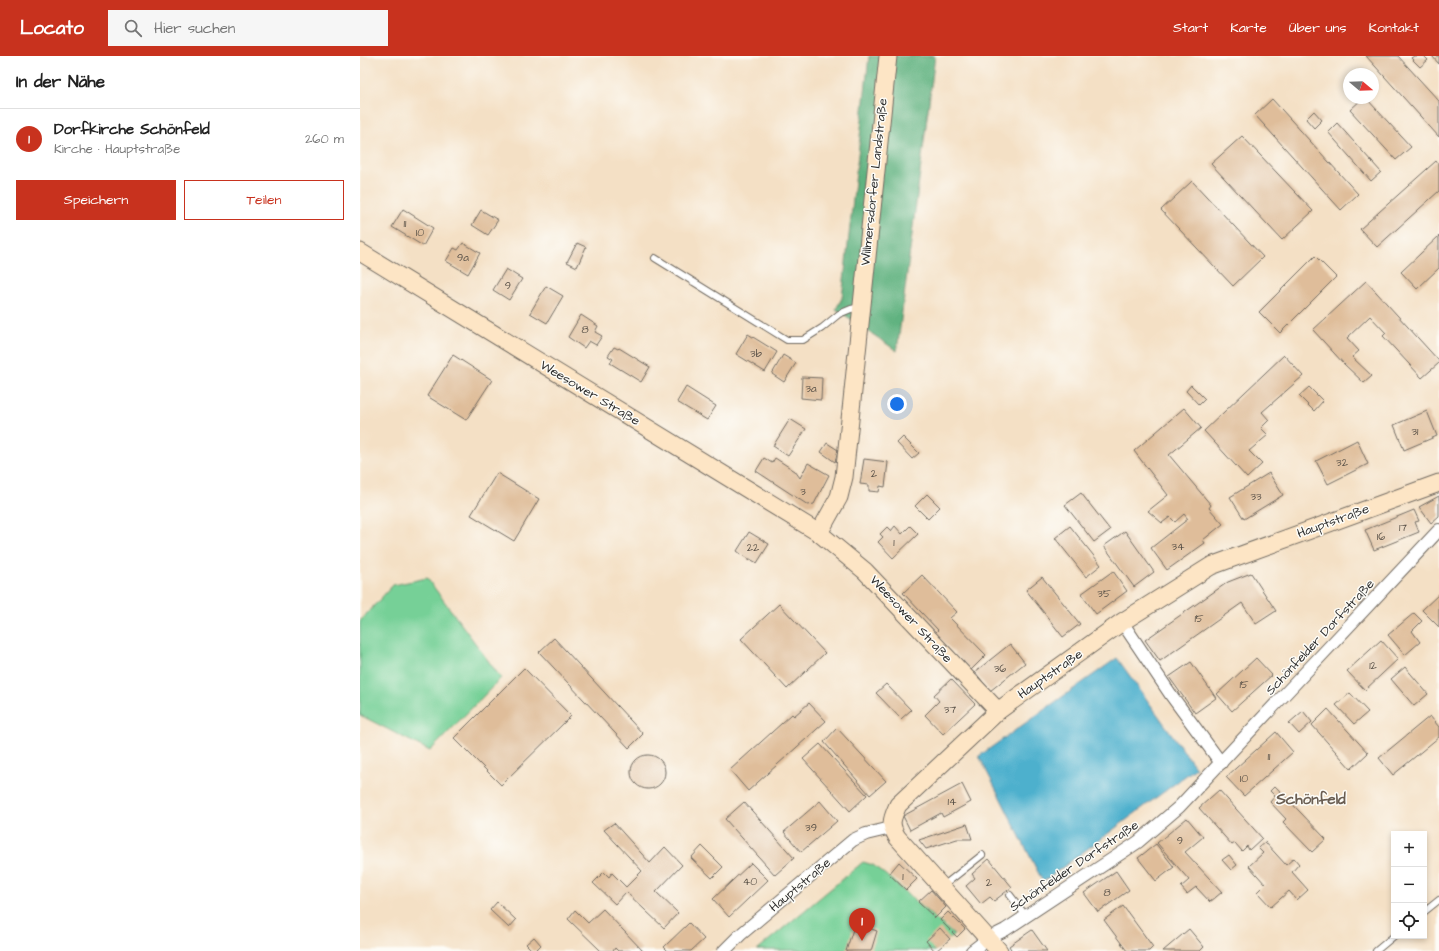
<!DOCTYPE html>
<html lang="de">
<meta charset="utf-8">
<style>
body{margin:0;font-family:"Architects Daughter",sans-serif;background:#f6f6f6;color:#222}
.controls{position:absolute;right:12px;bottom:12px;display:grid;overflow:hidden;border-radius:0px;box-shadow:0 2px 6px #0003}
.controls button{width:36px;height:36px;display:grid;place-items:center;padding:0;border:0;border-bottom:1px solid #e0e0e0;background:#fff;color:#222;font:20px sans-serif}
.compass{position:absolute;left:983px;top:12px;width:36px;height:36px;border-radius:50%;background:#fff;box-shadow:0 2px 6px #0003;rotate:109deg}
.you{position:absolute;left:537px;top:348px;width:14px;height:14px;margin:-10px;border:3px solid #fff;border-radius:50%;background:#1a73e8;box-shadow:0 0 0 6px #1a73e833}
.badge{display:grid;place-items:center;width:26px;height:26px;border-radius:50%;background:#c8321e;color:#fff;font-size:13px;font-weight:700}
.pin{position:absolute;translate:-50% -33px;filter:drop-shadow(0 1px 2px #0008)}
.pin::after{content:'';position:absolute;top:21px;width:14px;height:12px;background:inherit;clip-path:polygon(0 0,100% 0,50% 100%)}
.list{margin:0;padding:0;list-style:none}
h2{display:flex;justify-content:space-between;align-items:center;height:52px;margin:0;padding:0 16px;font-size:17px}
h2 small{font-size:13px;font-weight:400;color:#767676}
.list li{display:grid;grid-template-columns:26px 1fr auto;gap:12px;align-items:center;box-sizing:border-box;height:60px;padding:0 16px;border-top:1px solid #e0e0e0}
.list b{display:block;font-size:15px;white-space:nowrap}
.list p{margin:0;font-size:13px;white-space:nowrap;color:#767676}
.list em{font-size:13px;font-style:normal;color:#767676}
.actions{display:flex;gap:8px;padding:12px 16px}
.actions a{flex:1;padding:9px 0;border:1px solid #c8321e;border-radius:0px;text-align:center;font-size:14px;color:#c8321e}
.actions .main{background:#c8321e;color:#fff}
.icon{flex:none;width:22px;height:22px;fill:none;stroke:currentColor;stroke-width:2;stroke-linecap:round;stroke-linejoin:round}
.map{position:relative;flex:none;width:1079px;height:895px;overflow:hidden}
header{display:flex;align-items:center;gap:24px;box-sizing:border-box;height:56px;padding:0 20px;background:#c8321e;color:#fff}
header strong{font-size:19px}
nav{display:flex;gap:22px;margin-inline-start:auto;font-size:14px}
.search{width:280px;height:36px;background:#f6f6f6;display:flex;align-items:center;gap:10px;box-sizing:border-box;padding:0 14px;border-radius:0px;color:#767676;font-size:15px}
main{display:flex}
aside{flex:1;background:#fff}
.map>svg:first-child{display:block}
.green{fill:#76d097;stroke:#507e61}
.forest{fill:#60b280;stroke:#466e56}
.water{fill:#4eb0cd;stroke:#3c6e7c}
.building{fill:#dfbd9a}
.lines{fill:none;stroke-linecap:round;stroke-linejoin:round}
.service-casing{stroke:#716a61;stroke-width:8}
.minor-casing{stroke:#716a61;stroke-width:14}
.secondary-casing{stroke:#716a61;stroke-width:19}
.service{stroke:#fff;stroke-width:6}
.minor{stroke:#fff;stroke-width:12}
.secondary{stroke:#fde5c5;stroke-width:17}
.labels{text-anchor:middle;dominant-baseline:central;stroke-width:3;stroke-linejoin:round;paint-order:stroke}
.number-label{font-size:11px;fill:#585047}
.street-label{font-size:13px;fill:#2b2b2b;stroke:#fdfcf7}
.quarter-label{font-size:15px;font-weight:bold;fill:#6a5e52;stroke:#fdfcf7}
</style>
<header>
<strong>Locato</strong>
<div class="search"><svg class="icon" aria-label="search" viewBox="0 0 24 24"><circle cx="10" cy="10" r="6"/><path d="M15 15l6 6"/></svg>Hier suchen</div>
<nav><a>Start</a><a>Karte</a><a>Über uns</a><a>Kontakt</a></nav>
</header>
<main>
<aside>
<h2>In der Nähe<small></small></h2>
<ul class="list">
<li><span class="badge">1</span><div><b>Dorfkirche Schönfeld</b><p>Kirche · Hauptstraße</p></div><em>260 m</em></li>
</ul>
<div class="actions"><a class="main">Speichern</a><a>Teilen</a></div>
</aside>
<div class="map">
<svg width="1079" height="895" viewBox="0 0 1079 895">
<rect width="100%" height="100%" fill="#fdfcf7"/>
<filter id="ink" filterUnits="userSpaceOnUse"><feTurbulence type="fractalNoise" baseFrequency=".025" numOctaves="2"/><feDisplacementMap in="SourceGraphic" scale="8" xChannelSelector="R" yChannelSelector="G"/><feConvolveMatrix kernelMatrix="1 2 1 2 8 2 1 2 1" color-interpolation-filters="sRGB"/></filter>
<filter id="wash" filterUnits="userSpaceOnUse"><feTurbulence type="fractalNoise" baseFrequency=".012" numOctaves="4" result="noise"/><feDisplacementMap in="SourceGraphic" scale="16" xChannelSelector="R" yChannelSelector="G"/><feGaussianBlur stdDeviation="0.9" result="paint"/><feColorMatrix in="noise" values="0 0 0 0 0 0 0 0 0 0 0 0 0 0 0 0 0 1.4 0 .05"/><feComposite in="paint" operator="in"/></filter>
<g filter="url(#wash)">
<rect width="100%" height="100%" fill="#f4e0c5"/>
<g class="green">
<polygon points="67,522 141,622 70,695 0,659 0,565 33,529"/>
<polygon points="503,806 513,809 527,820 594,879 575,895 397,894"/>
</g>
<polygon class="forest" points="509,0 575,0 537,295 476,253 482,242"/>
<polygon class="water" points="757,602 836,712 683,826 619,700"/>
<g id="blocks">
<g class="building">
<polygon points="1006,0 1038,0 1079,45 1079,81"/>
<polygon points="1054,0 1064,0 1068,4 1060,11 1051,2"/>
<polygon points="1072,0 1079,0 1079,8"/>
<polygon points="1003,42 1006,42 1051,91 1036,104 990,54"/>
<polygon points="912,43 998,138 981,154 895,59"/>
<polygon points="954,55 962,64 954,72 946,63"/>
<polygon points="977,67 1021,116 1011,125 968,76"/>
<polygon points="882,80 953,155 922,184 851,108"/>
<polygon points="1076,105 1079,109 1079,135 1017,191 1000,173"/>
<polygon points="832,125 903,201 873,230 801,154"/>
<polygon points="43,153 73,172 63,190 32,171"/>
<polygon points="121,154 138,164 128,179 112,169"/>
<polygon points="1079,180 1079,212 1057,233 1041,216"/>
<polygon points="103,187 120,197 108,218 86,205 94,192 98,194"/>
<polygon points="217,187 226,191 217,211 207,206"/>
<polygon points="955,200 976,221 920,277 899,256"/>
<polygon points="146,213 162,223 149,244 133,234"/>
<polygon points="1006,225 1079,305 1079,307 1062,322 1023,280 1026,277 1010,260 987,282 999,295 992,301 1012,320 1004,327 984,308 953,274"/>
<polygon points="186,230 203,240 187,267 170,257"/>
<polygon points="221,259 238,270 235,276 242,280 236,289 229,285 224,292 208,281"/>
<polygon points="388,278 417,296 405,316 376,298"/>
<polygon points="254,291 258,293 259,292 290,311 281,326 250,307 253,303 248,300"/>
<polygon points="93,299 132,324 106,364 67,340"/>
<polygon points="423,299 436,307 424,326 412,318"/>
<polygon points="924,299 943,320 902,356 909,364 901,372 908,379 889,395 902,408 887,422 844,375"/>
<polygon points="442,321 462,322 461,344 441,342"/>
<polygon points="831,329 845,343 839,349 826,335"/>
<polygon points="326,331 356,350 347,364 317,346"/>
<polygon points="949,331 963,345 954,355 939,340"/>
<polygon points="824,352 841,372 809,399 851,449 849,452 863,468 843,484 845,487 807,514 791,492 828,463 824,458 815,466 810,461 802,467 788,455 808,439 774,395"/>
<polygon points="1067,355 1077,380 1044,394 1034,369"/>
<polygon points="430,363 446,373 428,400 413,390"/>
<polygon points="543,381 559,397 552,403 537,387"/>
<polygon points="997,384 1008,408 968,428 956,405"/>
<polygon points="467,387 478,394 475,406 461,396"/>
<polygon points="404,402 412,407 415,402 435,415 440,422 448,407 469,419 454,448 448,449 396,415"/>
<polygon points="504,403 528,406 525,431 520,430 519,436 509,435 509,429 500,428"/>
<polygon points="137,417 179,443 154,485 111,459"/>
<polygon points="909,417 923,439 884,463 870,441"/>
<polygon points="721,437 750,474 734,486 705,449"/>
<polygon points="567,438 580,451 568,463 555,450"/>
<polygon points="1079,440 1079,460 1071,467 1059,451"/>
<polygon points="1054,454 1059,465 1055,466 1059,476 1014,494 1005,474"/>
<polygon points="535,470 542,478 550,470 558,478 533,502 518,486 523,481 520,478 527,471 531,475"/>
<polygon points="710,470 741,509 726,521 695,482"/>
<polygon points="765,475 794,516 774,531 744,490"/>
<polygon points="389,476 409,488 397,507 390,503 390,505 377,495"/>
<polygon points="753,515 767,535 736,558 721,538"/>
<polygon points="891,517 916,555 896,568 882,547 800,605 785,584 868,526"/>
<polygon points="562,519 597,556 590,562 626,599 611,614 575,577 578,574 543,537"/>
<polygon points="682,521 720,568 703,581 666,534"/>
<polygon points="1079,538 1079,571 1062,554"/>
<polygon points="419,548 465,597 427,633 381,583"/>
<polygon points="1054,557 1062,565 1052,575 1060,586 1045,599 1028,579"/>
<polygon points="194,582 283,678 269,692 179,596"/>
<polygon points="1021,584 1038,603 1005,634 987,615"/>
<polygon points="650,588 665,607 630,635 615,616"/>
<polygon points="896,602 912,619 872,655 857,638"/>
<polygon points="831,606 856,642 835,657 809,621"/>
<polygon points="1045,611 1068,638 1054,650 1031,623"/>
<polygon points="164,612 211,660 141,729 94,682"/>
<polygon points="591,623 615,648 583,678 565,659 579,645 574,639"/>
<polygon points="526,628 551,654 541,663 516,637"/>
<polygon points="990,637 1008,656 994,668 976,649"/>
<polygon points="449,647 466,665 388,735 370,714 432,658 434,660"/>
<polygon points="968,653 1008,697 991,713 952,669"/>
<polygon points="943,655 952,666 939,678 929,667"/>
<polygon points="1070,660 1079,671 1079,681 1033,719 1019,702"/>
<polygon points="477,672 526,725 510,739 464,686"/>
<polygon points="916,676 933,696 884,740 866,721"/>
<polygon points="460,688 507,739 490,755 443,703"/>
<circle cx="288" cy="716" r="17"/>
<polygon points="602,728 611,746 583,761 581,757 550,774 543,760"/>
<polygon points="915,730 966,783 952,796 923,766 926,763 910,746 915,740 910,735"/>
<polygon points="859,734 902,782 889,794 887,790 882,795 875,787 872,789 839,752"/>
<polygon points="460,745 477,765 441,796 424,776"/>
<polygon points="384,746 434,802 415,819 365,763"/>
<polygon points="827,762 843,781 825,796 862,836 850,846 836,831 827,838 821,831 829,824 797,787"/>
<polygon points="254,767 290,807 305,791 322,809 296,836 318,857 304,872 266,836 255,848 233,827 244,816 249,821 252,817 266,831 282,815 244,774"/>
<polygon points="607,768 612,783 597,783 566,793 559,784"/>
<polygon points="905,786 926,809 934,802 939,808 932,816 948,834 937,844 929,835 911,851 897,836 905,828 889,810 903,797 898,792"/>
<polygon points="796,788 814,811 796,825 778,802"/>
<polygon points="342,790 363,811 352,822 331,802"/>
<polygon points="869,799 877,809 871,814 862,804"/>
<polygon points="629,803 652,831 634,845 630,841 621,848 606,830 615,822 612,818"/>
<polygon points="539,806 557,823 546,834 529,818"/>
<polygon points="391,807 408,824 369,861 353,843"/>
<polygon points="756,815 769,834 738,856 724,837"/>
<polygon points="571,834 586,851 575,862 558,846"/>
<polygon points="137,846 156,864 149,872 130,854"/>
<polygon points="763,850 793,891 789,895 767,895 744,864"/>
<polygon points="243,853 283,895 258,895 255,892 253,895 241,895 208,863 215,854 228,867"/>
<polygon points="588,856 605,873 597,881 580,864"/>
<polygon points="329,867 344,883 331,895 308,895 304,891"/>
<polygon points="495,867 517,875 511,895 486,895"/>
<polygon points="580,872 590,883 576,895 575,895 566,885"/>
<polygon points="829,873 844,891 840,895 803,895"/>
<polygon points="672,874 687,895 652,895 649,890"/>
<polygon points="174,881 181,889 175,895 173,895 166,888"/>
</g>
</g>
</g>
<g filter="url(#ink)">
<use href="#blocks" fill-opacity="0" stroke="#716a61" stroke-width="1"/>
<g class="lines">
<defs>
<g id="service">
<polyline points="295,202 427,284 443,284 462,272 479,258 491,253 501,251"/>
<polyline points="583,830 622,799"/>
<polyline points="650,839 666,860"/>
<polyline points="1064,856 1079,844"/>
<polyline points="1016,895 1034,880"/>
</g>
<g id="minor">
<polyline points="762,566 811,639 861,707"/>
<polyline points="364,895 380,879 493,784 506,778 531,772"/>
<polyline points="612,895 629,882 645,874 778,786 819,751 1079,474"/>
</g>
<g id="secondary">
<polyline points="0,196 459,477 505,515 638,655"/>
<polyline points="459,477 479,441 484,421 528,0"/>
<path d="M 639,895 L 537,781 C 529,767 532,763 538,749 L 638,655 L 762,566 L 851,510 L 1079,427"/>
</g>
</defs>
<use href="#service" class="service-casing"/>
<use href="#minor" class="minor-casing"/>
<use href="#secondary" class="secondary-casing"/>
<use href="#service" class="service"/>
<use href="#minor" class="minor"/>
<use href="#secondary" class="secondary"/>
</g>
</g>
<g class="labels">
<g class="number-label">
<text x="45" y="167">11</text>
<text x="60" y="176">10</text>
<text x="103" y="201">9a</text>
<text x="148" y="229">9</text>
<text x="225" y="273">8</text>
<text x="396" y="297">3b</text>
<text x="451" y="332">3a</text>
<text x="1055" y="375">31</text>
<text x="982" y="406">32</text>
<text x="514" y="417">2</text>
<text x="443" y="435">3</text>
<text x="896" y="440">33</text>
<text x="1043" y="471">17</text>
<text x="1021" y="480">16</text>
<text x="534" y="486">1</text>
<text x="818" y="490">34</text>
<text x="393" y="491">22</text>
<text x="744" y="537">35</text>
<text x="839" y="562">15</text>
<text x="1013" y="609">12</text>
<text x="640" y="612">36</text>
<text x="884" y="628">15</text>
<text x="590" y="653">37</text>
<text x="909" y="700">11</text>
<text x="884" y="722">10</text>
<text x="592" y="745">14</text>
<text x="451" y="771">39</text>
<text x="820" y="784">9</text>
<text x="543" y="820">1</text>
<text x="390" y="825">40</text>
<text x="629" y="826">2</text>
<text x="747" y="836">8</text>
</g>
<g class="street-label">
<text transform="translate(514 126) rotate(-84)">Willmersdorfer Landstraße</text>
<text transform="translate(230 337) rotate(31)">Weesower Straße</text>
<text transform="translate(973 465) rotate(-20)">Hauptstraße</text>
<text transform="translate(551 563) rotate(47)">Weesower Straße</text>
<text transform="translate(960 581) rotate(-47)">Schönfelder Dorfstraße</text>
<text transform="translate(690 618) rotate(-35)">Hauptstraße</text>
<text transform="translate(714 810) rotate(-34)">Schönfelder Dorfstraße</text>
<text transform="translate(440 829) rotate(-40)">Hauptstraße</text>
</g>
<g class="quarter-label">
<text x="951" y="743">Schönfeld</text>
</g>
</g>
</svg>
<div class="controls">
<button>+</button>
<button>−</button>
<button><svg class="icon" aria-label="locate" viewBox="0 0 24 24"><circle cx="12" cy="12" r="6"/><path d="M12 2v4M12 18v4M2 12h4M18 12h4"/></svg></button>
</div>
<svg class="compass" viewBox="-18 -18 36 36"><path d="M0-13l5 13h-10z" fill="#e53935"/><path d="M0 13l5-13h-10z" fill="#767676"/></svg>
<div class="you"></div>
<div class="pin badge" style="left:502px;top:885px">1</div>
</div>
</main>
